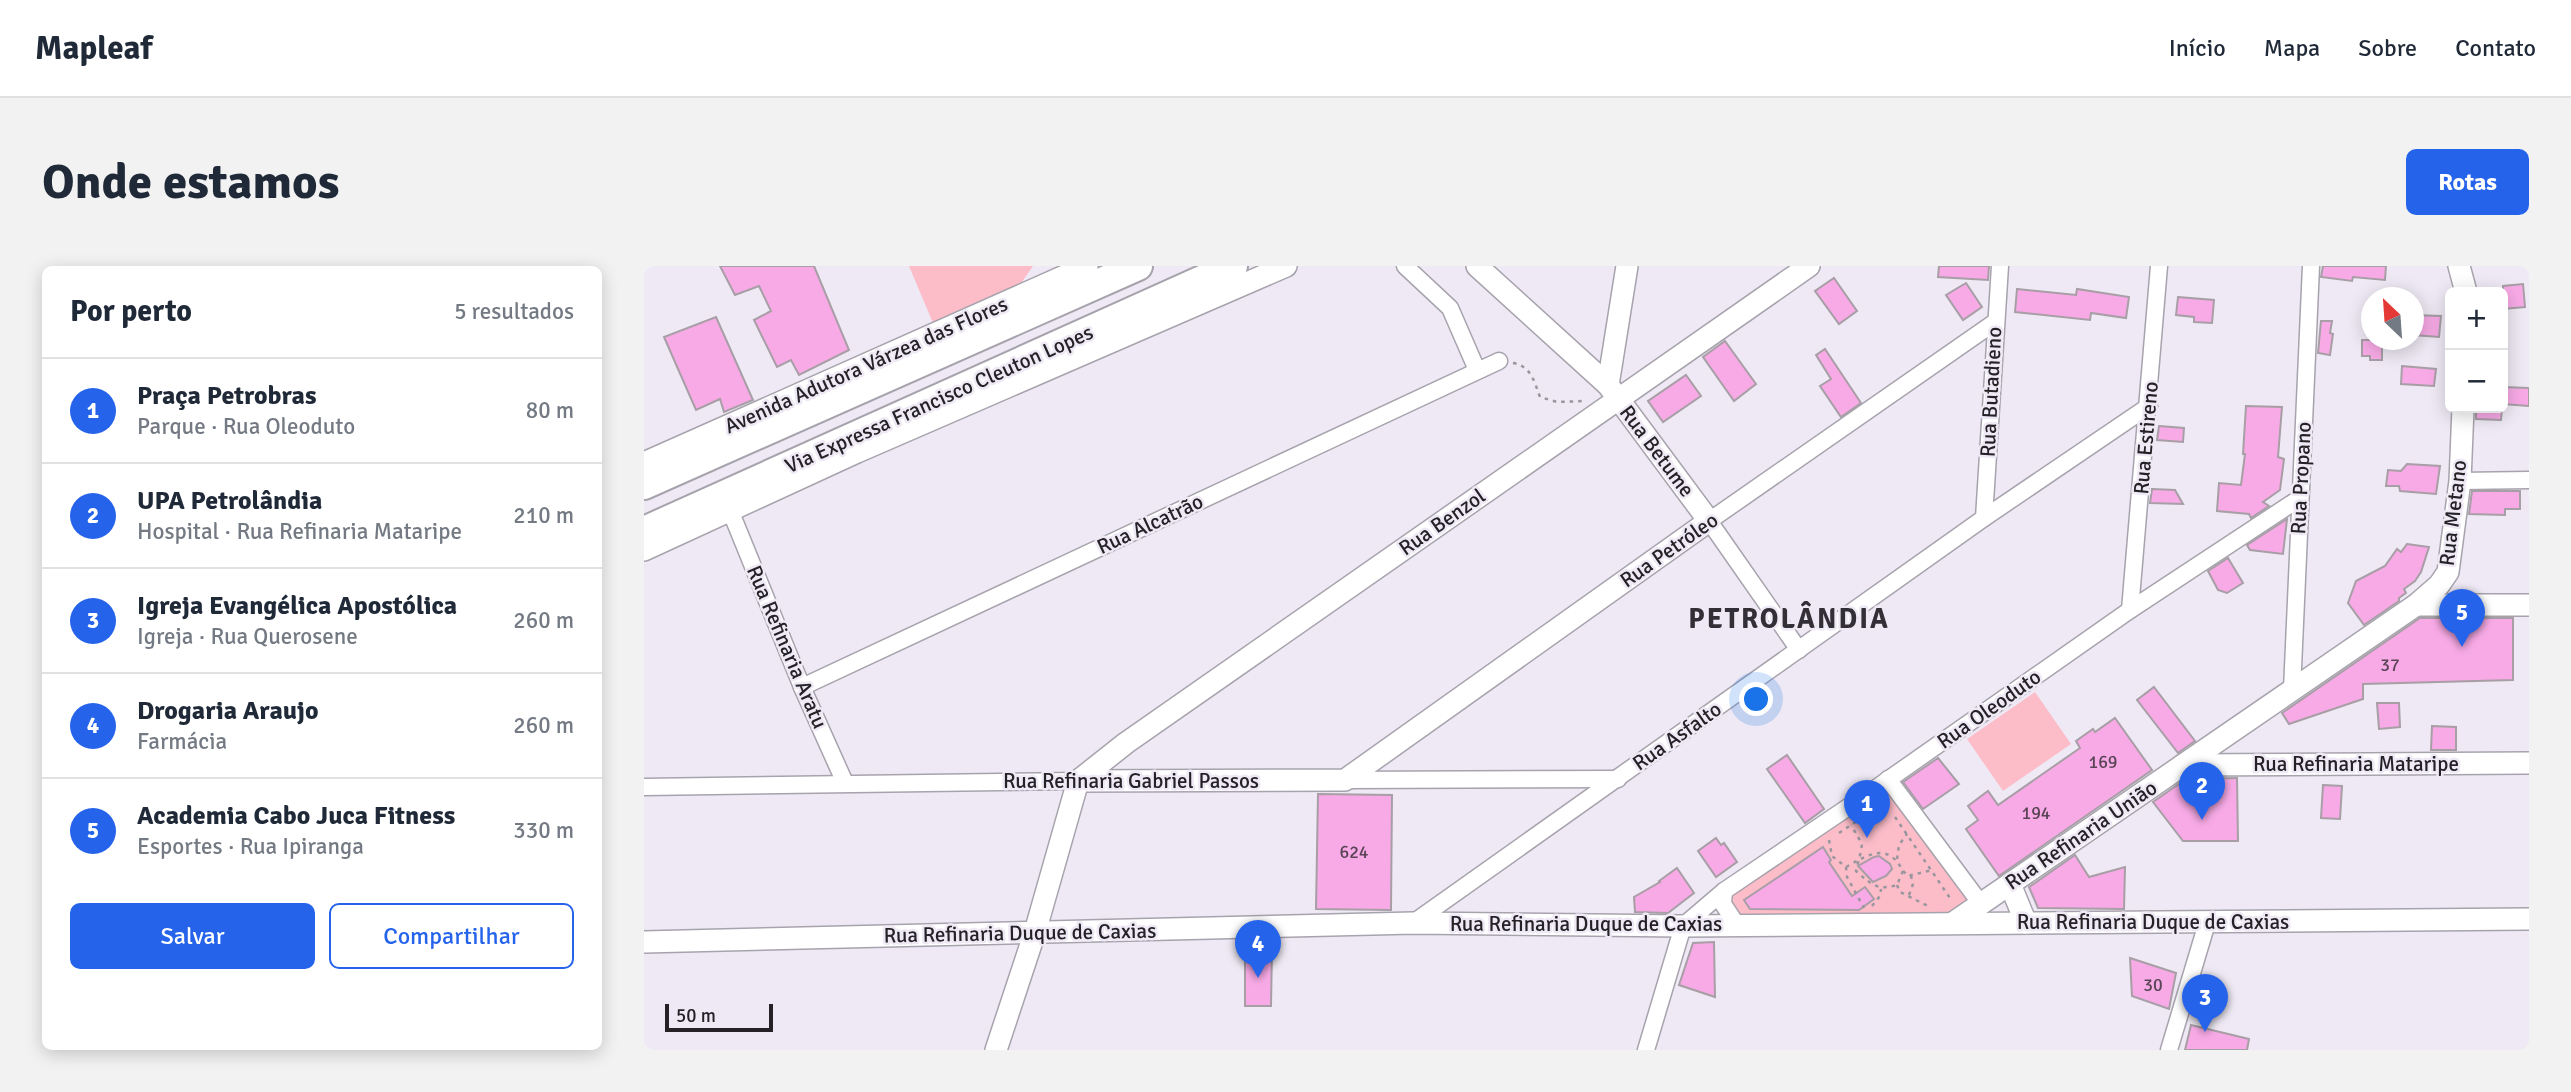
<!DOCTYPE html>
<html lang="pt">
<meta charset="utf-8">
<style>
body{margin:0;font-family:Signika,sans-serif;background:#f2f2f3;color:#1f2937}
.controls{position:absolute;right:21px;top:21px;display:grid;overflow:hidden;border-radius:10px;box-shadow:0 4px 18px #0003}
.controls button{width:63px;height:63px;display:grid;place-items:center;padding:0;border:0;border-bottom:2px solid #e0e1e3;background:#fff;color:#1f2937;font:35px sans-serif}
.compass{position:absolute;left:1717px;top:21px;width:63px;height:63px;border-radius:50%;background:#fff;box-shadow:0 4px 18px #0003;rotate:335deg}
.scale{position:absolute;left:21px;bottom:18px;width:108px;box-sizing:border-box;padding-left:7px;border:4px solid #242226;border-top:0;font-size:19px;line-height:24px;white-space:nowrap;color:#242226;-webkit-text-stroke:5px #eee9f4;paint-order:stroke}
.you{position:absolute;left:1113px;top:434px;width:24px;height:24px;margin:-18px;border:5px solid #fff;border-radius:50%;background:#1a73e8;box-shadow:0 0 0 10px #1a73e833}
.badge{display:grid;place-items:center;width:46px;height:46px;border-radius:50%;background:#2563eb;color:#fff;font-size:23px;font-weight:700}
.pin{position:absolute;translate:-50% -58px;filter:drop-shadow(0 2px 4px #0008)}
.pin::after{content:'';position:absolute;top:37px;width:24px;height:21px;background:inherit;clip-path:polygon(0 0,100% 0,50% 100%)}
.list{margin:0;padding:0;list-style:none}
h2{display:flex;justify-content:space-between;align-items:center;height:91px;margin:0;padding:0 28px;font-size:30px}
h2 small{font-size:23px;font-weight:400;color:#747a83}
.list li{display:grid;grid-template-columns:46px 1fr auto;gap:21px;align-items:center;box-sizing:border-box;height:105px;padding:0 28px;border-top:2px solid #e0e1e3}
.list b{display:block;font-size:26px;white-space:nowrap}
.list p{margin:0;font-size:23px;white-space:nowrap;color:#747a83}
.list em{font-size:23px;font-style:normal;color:#747a83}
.actions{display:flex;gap:14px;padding:21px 28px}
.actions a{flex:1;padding:16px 0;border:2px solid #2563eb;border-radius:10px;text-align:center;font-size:24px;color:#2563eb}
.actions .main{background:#2563eb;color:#fff}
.map{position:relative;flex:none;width:1885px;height:784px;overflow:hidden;border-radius:10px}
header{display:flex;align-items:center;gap:42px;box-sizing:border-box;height:98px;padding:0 35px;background:#fff;border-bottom:2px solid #e0e1e3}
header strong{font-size:33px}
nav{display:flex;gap:38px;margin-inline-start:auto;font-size:24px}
.intro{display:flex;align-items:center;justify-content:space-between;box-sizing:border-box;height:168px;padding:0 42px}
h1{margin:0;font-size:49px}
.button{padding:18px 32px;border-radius:10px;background:#2563eb;color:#fff;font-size:24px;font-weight:700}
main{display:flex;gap:42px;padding:0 42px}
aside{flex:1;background:#fff;border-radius:10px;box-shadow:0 4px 18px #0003}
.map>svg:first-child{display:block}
.green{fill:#fcbdc9}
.building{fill:#f8aae6;stroke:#a89ea6;stroke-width:2}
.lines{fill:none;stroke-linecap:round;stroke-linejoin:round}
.minor-casing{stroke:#a7a3ad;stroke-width:19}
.tertiary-casing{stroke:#a7a3ad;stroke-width:24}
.trunk-casing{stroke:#a7a3ad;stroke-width:32}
.path{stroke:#99969e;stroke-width:2.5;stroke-dasharray:3.5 5;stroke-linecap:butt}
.minor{stroke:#fff;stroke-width:16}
.tertiary{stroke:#fff;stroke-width:21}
.trunk{stroke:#fff;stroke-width:28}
.labels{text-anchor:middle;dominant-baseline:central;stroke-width:5;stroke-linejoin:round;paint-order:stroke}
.number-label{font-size:18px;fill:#594456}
.street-label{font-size:21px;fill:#242226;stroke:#eee9f4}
.district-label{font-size:28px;font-weight:bold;letter-spacing:2px;fill:#332f37;stroke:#eee9f4}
</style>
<header>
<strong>Mapleaf</strong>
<nav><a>Início</a><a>Mapa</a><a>Sobre</a><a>Contato</a></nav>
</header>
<div class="intro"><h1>Onde estamos</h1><a class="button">Rotas</a></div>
<main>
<aside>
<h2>Por perto<small>5 resultados</small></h2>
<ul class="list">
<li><span class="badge">1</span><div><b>Praça Petrobras</b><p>Parque · Rua Oleoduto</p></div><em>80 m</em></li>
<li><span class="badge">2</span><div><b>UPA Petrolândia</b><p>Hospital · Rua Refinaria Mataripe</p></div><em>210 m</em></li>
<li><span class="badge">3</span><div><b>Igreja Evangélica Apostólica</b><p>Igreja · Rua Querosene</p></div><em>260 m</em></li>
<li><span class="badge">4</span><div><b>Drogaria Araujo</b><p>Farmácia</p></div><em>260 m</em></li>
<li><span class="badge">5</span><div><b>Academia Cabo Juca Fitness</b><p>Esportes · Rua Ipiranga</p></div><em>330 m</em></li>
</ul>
<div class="actions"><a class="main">Salvar</a><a>Compartilhar</a></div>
</aside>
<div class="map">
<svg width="1885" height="784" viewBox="0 0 1885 784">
<rect width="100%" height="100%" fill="#eee9f4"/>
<g class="green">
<polygon points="265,0 389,0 373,23 289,57"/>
<polygon points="1391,426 1427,478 1359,525 1323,473"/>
<polygon points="1244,517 1327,634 1302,652 1093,651 1084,639 1084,626"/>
</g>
<g class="building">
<polygon points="76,0 170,0 205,84 155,109 147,94 133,101 110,54 127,45 115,20 91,29"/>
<polygon points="1295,0 1345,0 1344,14 1294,11"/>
<polygon points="1679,0 1742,0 1741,14 1709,11 1708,15 1677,11"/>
<polygon points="1190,12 1213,45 1195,58 1171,25"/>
<polygon points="1322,17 1338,41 1319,54 1302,29"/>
<polygon points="1879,18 1881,41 1859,43 1859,20"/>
<polygon points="1373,23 1432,29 1433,23 1485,31 1482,52 1447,47 1446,54 1371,46"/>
<polygon points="1534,31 1570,34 1568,57 1550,56 1550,51 1532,49"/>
<polygon points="1769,49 1797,50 1795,71 1769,69"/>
<polygon points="72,51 109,134 80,146 76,133 52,144 20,71"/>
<polygon points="1677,55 1688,55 1686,67 1689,68 1686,89 1674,87"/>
<polygon points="1718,74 1738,74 1738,94 1726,94 1726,90 1718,90"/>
<polygon points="1081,75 1112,118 1090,135 1059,91"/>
<polygon points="1181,83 1217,137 1197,151 1176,120 1187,113 1172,89"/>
<polygon points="1758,100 1792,103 1790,120 1757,118"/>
<polygon points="1042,109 1057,130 1019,156 1004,135"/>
<polygon points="1859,121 1885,122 1885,140 1859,138"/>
<polygon points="1602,140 1638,141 1634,191 1640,193 1636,224 1619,236 1625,240 1607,252 1605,248 1573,245 1575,217 1597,219 1601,188 1599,188"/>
<polygon points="1832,142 1858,142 1857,154 1832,153"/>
<polygon points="1515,160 1540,162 1539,176 1513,174"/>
<polygon points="1763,198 1796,200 1792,228 1756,225 1755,220 1742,220 1744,204 1757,205"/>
<polygon points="1508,223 1531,224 1539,238 1506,237"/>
<polygon points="1828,225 1876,225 1876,243 1861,243 1861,249 1825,248"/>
<polygon points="1643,253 1639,288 1606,284 1603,279"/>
<polygon points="1763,278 1785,281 1777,306 1771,315 1760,323 1762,327 1755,332 1755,335 1720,359 1704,337 1712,315 1741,300 1753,283 1757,286"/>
<polygon points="1584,292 1599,317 1583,327 1574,324 1564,305"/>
<polygon points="1776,352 1869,352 1869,414 1719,418 1719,433 1645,458 1638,447"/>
<polygon points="1510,421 1551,475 1534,487 1493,434"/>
<polygon points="1733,437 1755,437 1756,461 1735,463"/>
<polygon points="1471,452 1508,504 1355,610 1322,563 1334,554 1324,540 1344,525 1354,539 1436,482 1432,475 1449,463 1451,466"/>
<polygon points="1788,460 1812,461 1812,484 1787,484"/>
<polygon points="1143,489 1180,543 1161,557 1123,503"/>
<polygon points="1294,492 1315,518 1279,543 1259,516"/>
<polygon points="1593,512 1594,575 1539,575 1509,536 1542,513"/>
<polygon points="1679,519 1698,520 1696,553 1677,552"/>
<polygon points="674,528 748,529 747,644 672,643"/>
<polygon points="1072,572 1077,579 1080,577 1093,596 1072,611 1054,585"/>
<polygon points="1179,581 1187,594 1185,596 1208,630 1221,621 1230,633 1215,644 1106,643 1100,634"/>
<polygon points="1431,589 1445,611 1481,601 1480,643 1394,642 1385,621"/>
<polygon points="1235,590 1246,598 1248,603 1242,610 1229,616 1214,600 1230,591"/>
<polygon points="1033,602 1050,627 1024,647 991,646 990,631 1016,616 1015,615"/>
<polygon points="1070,676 1071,731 1035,719 1049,677"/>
<polygon points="601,684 628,684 627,740 601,740"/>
<polygon points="1486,692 1532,707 1525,743 1488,730"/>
<polygon points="1547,759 1605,773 1603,784 1541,784"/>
</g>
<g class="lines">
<defs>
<g id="minor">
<polyline points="761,0 806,42 833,104"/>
<polyline points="1816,215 1885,214"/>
<polyline points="86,244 158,421 201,517"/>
<polyline points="1340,252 1356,0"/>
<polyline points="1486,344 1515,0"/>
<polyline points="1155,384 1065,255 1351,56"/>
<polyline points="158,421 855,95"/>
<polyline points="1648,424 1667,0"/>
<polyline points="1244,513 1337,638"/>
<polyline points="701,514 974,513"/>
<polyline points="0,521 434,515"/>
<polyline points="1080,625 1079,638 1093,659"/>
<polyline points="769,657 1340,252 1505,140"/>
<polyline points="1002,784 1039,660 1080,625 1228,525 1486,344 1656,232"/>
<polyline points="1525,784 1563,657"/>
</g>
<g id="tertiary">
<polyline points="1815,0 1822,26"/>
<polyline points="964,119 983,0"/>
<polyline points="0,197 443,0"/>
<polyline points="0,284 213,186 642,0"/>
<polyline points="1772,339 1885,339"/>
<polyline points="1539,499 1885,497"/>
<polyline points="434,515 701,514 1065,255 964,119 833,0"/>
<polyline points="434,515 482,477 1165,0"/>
<polyline points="1366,618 1382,657"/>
<polyline points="1309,657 1772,339 1795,319 1804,306 1816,215 1819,142"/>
<polyline points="0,676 769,657 1039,660 1885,653"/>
<polyline points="352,784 391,666 434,515"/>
</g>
<g id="trunk">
<polyline points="0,219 494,0"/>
<polyline points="0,265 589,0"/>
</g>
</defs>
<use href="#minor" class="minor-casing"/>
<use href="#tertiary" class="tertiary-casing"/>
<use href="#trunk" class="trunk-casing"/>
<g class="path">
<path d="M 869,97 C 887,100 890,115 896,131 L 913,136 L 940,135"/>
<polyline points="1251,551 1308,635"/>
<polyline points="1195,567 1242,536"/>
<path d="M 1185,574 L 1188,590 L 1202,601 C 1225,588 1244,576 1259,605 L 1253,619 C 1233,625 1227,618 1212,605 C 1214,596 1217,587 1218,578 L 1207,559"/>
<polyline points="1253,593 1255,579 1263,568"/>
<polyline points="1202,601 1203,611 1220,642"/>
<polyline points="1259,605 1264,610 1288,604"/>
<polyline points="1253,619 1256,626 1284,640"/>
<polyline points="1265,629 1269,618 1267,610"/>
<polyline points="1228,640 1236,630 1237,623"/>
</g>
<use href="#minor" class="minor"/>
<use href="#tertiary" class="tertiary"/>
<use href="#trunk" class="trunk"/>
</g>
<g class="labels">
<g class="number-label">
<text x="1746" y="399">37</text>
<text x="1459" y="496">169</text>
<text x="1392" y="547">194</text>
<text x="710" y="586">624</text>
<text x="1509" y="719">30</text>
</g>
<g class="street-label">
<text transform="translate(222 99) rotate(-24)">Avenida Adutora Várzea das Flores</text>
<text transform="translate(1347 126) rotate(-87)">Rua Butadieno</text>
<text transform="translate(295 133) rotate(-24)">Via Expressa Francisco Cleuton Lopes</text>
<text transform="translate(1502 172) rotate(-85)">Rua Estireno</text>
<text transform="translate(1013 185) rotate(53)">Rua Betume</text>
<text transform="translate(1657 212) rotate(-87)">Rua Propano</text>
<text transform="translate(1809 247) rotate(-83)">Rua Metano</text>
<text transform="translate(798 256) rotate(-35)">Rua Benzol</text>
<text transform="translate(506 258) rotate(-25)">Rua Alcatrão</text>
<text transform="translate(1025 284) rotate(-35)">Rua Petróleo</text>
<text transform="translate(143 381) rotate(67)">Rua Refinaria Aratu</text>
<text transform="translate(1345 443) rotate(-35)">Rua Oleoduto</text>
<text transform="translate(1033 470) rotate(-35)">Rua Asfalto</text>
<text x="1712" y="498">Rua Refinaria Mataripe</text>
<text x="487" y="515">Rua Refinaria Gabriel Passos</text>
<text transform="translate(1437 569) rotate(-34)">Rua Refinaria União</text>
<text x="1509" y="656">Rua Refinaria Duque de Caxias</text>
<text x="942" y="658">Rua Refinaria Duque de Caxias</text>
<text transform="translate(376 667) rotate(-1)">Rua Refinaria Duque de Caxias</text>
</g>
<g class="district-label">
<text x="1145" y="353">PETROLÂNDIA</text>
</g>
</g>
</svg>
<div class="controls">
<button>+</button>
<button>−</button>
</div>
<svg class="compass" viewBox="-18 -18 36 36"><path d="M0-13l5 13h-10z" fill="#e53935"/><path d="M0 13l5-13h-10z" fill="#747a83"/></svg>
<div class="scale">50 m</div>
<div class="you"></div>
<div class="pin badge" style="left:1223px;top:572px">1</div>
<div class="pin badge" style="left:1558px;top:554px">2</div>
<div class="pin badge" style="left:1561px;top:766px">3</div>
<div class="pin badge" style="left:614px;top:712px">4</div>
<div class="pin badge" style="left:1818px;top:381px">5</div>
</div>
</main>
